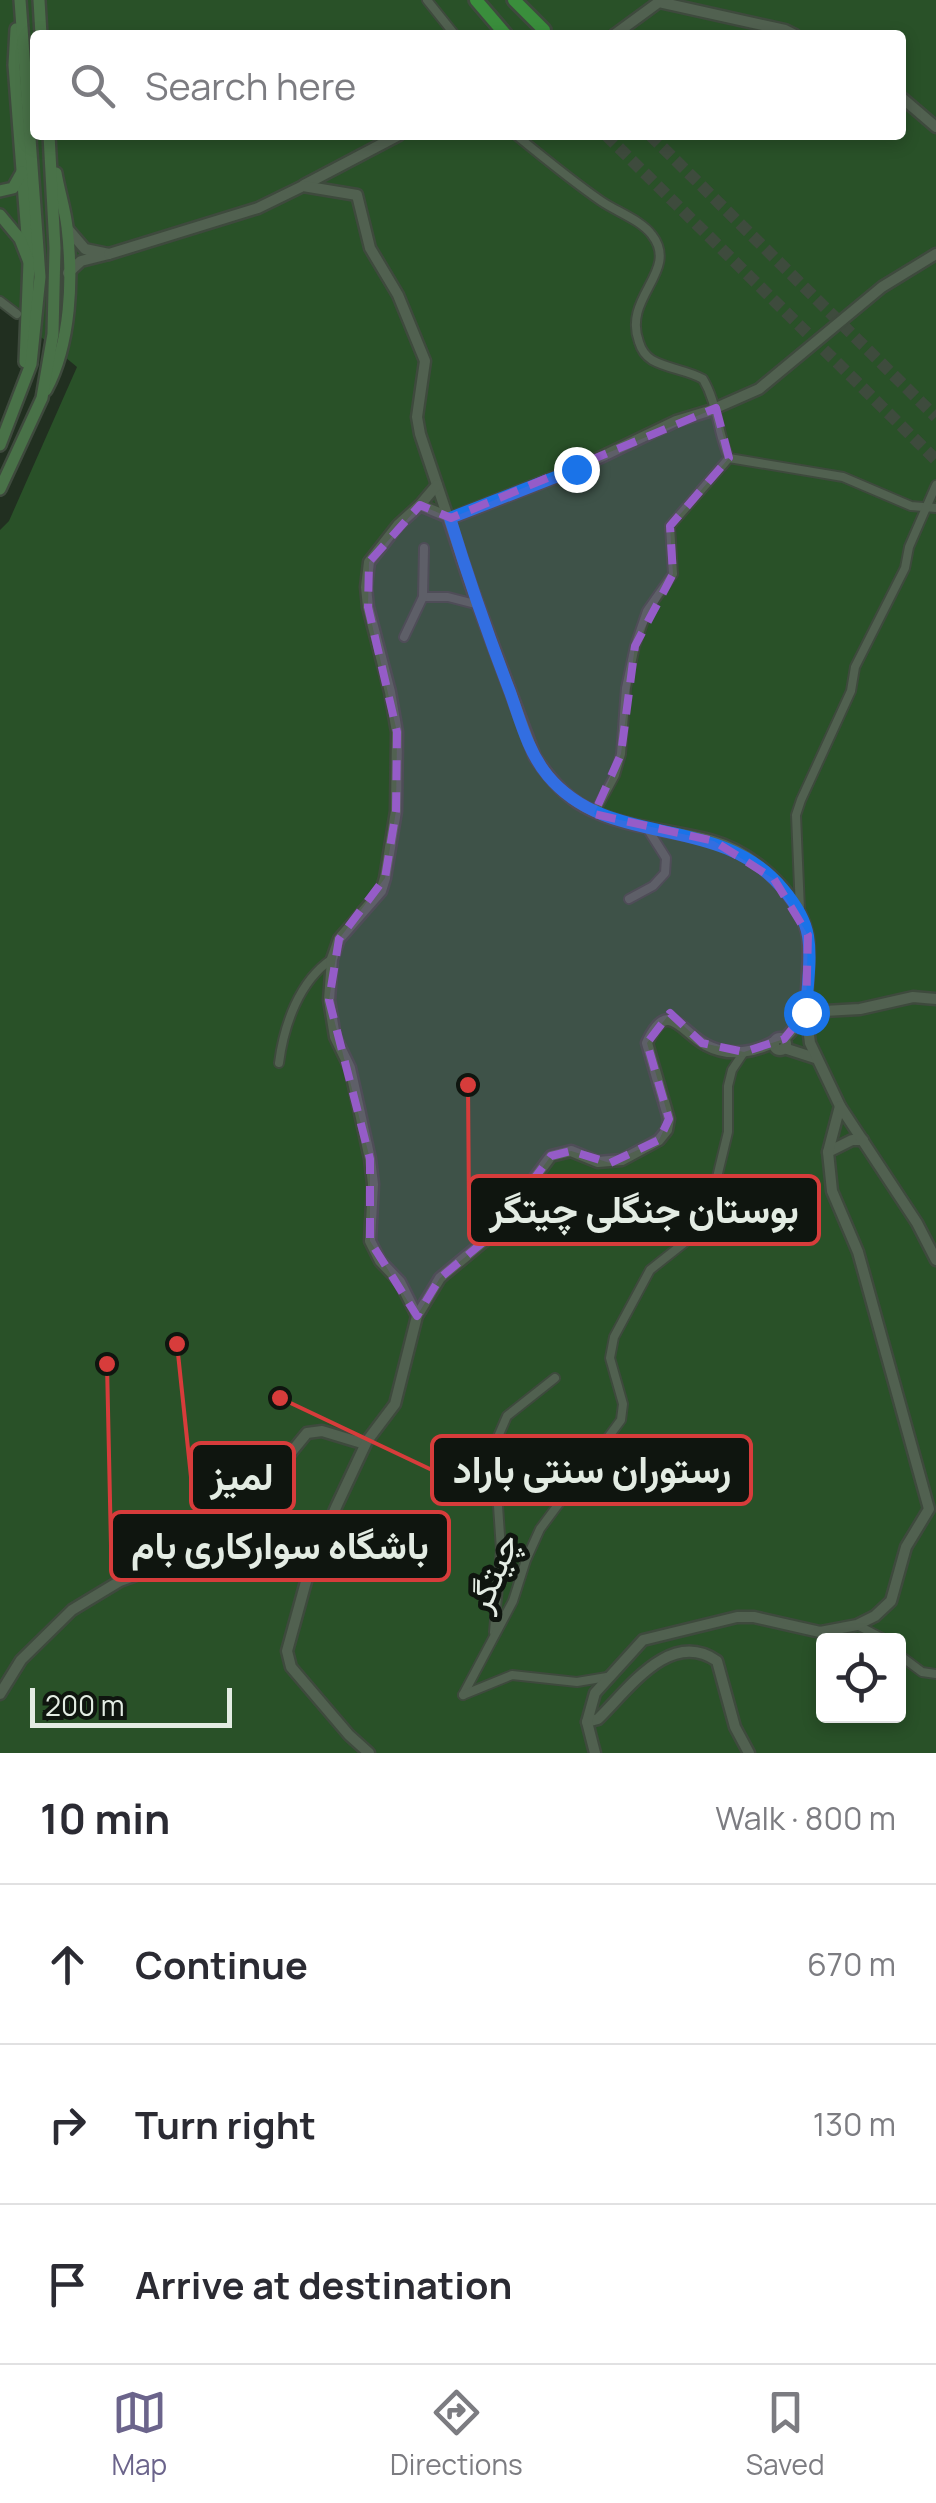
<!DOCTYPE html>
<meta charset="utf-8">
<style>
body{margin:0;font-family:Manrope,Vazirmatn,sans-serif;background:#f7f7f7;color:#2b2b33}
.controls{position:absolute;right:30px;bottom:30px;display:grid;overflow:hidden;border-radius:10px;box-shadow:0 5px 15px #0003}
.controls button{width:90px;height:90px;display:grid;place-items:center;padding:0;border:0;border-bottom:2px solid #e1e1e2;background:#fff;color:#2b2b33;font:50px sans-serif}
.scale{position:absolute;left:30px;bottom:25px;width:202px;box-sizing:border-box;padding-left:10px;border:5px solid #e3ece3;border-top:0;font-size:28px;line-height:35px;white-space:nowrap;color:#e3ece3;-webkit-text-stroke:8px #0f150f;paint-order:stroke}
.stop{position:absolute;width:30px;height:30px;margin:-22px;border:8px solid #1a73e8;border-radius:50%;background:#fff}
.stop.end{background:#1a73e8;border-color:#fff;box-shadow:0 2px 10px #0008}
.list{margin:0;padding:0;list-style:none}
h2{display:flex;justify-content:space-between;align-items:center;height:130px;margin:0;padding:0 40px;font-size:42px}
h2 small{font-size:32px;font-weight:400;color:#7c7c81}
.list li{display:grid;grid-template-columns:65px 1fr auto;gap:30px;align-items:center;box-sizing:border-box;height:160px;padding:0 40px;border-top:2px solid #e1e1e2}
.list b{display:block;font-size:38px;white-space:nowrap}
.list em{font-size:32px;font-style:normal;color:#7c7c81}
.icon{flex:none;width:55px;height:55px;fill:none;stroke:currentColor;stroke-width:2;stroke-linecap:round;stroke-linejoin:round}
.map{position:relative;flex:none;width:936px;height:1753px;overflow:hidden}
.search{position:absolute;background:#fff;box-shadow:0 5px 15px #0003;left:30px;right:30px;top:30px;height:110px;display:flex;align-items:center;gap:25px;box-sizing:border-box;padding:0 35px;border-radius:10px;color:#7c7c81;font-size:38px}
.sheet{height:610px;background:#fff}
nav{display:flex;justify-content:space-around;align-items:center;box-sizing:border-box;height:140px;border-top:2px solid #e1e1e2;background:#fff;font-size:28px;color:#7c7c81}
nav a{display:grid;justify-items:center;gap:5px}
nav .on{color:#6b648b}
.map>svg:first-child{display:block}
.green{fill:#295128;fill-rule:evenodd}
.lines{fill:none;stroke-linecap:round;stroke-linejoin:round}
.trunk-tunnel{stroke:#3e4b3d;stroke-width:12;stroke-dasharray:12 6;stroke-linecap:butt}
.minor-casing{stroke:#3e4a3d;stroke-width:12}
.tertiary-casing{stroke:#3e4a3d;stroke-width:15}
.secondary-casing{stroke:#3e4a3d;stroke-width:16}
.trunk-casing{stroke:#3e4a3d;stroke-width:18}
.minor{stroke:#516150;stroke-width:8}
.tertiary{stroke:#516150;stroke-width:10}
.secondary{stroke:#497248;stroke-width:11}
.trunk{stroke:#3a8e3c;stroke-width:12}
.route{stroke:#1a73e8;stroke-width:12}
.marked{fill:#955cc8;fill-opacity:0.2;stroke:#955cc8;stroke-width:8;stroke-dasharray:20 12;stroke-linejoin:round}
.labels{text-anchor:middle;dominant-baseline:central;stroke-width:10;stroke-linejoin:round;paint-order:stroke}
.street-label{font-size:35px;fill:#e3ece3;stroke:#0f150f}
.leader{fill:none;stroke:#d73c3b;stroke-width:4}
.callout-dot{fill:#d73c3b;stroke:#0f150f;stroke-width:4}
.callout{fill:#0f150f;stroke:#d73c3b;stroke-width:4}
.callout-label{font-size:38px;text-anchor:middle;font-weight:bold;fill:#e3ece3}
</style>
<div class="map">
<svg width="936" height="1753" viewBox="0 0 936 1753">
<rect width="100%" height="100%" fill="#212f20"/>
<path class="green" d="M 0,0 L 936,0 L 936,1753 L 0,1753 L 0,530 L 9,521 L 77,367 L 0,303 ZM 35,35 L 901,35 L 901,135 L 35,135 ZM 824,1640 L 898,1640 L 898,1716 L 824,1716 Z"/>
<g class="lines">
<g class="trunk-tunnel">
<polyline points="606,135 936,460"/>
<polyline points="650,135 936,417"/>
</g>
<defs>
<g id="minor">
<polyline points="427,0 455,35"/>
<path d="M 516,135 C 544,158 572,181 601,201 C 617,212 641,220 652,235 C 680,271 622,297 639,342 C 641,349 646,356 652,360 C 668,369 687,370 703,379 C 718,404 717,432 729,458 L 843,477 L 911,506 L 936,508"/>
<polyline points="0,301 17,314"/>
<polyline points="423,597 448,597 479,605"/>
<polyline points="404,637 423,597 424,548"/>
<polyline points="595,812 615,775 621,754 626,688 635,646 647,611 673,574 670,526 729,458"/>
<polyline points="629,899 653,886 665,873 666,858 647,828"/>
<polyline points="800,910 796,815 801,800 851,691 855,667 905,568 909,547 936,485"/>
<path d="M 279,1063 C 284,1025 299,981 332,959"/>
<polyline points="857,1625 886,1640"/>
<polyline points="494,1632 501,1550 494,1446 507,1416 555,1378"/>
<polyline points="898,1654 922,1672 936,1674"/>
<polyline points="463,1695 513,1601 526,1560 540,1529 621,1420 623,1404 610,1358 614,1337 650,1270 684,1243 712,1198 728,1132 728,1086 732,1070 744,1052"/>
<polyline points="463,1695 512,1675 577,1682 607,1677"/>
</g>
<g id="tertiary">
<polyline points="614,35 659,2 785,30 795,35"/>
<polyline points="901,97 936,127"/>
<polyline points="304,185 399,135"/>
<polyline points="67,228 85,249 109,254 81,261 68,273"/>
<path d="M 109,254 L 258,208 L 303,186 L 357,195 L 370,248 L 398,295 L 425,361 L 417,417 L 420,434 L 471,586 L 535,757 C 548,776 563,795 583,806 C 622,828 668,829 710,840 C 751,851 796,889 807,932 C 810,944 809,958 808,970 C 807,1000 807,1018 784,1039"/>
<polyline points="437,485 420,505 451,518 576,469 676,421 709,411 759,389 882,287 936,254"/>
<circle cx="780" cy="1044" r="6"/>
<polyline points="784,1048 815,1058"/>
<polyline points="840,1106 810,1043 806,1012 860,1009 913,997 936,999"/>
<polyline points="828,1152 852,1140 863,1140"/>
<polyline points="417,1316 400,1282 380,1261 370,1241 373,1184 370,1159 350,1068 335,1037 329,1000 332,959 339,939 381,891 385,878 396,811 397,732 390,692 368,607 366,587 369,562 398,525 420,505"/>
<polyline points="0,1694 21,1660 72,1610 120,1581 205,1550 225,1533 307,1433 322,1431 365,1444"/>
<path d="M 587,1722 L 598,1719 C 628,1690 670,1628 717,1661 L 735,1727 L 749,1753"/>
<path d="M 369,1753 L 349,1735 L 291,1667 L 287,1651 L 310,1567 L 337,1505 L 367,1441 L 395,1404 L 417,1316 L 440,1278 L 493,1234 L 551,1156 L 571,1151 L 598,1162 L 622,1160 L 659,1140 L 667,1130 L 669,1119 L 647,1043 C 668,997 681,1032 706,1045 C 728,1057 753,1053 774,1042"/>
<polyline points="595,1753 587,1722 595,1693 643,1640 737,1617 754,1617 820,1632 857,1625 875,1616 891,1601 906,1547 929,1509 858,1252 832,1191 828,1152 840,1106 917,1223 936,1260"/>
</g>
<g id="secondary">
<polyline points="39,0 41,35"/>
<polyline points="16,29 14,65 29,262"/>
<polyline points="0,191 13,188 22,172"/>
<polyline points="0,215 20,239 29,262 25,362"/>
<path d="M 46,390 C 71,343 73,279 67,227 C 65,209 59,191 56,173"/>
<polyline points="0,445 31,364 40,277 20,0"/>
<polyline points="0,489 42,398 53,334 55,248 49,135"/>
</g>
<g id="trunk">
<polyline points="476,0 506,35"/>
<polyline points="514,0 544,30"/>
</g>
</defs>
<use href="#minor" class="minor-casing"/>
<use href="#tertiary" class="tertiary-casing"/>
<use href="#secondary" class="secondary-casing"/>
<use href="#trunk" class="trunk-casing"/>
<use href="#minor" class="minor"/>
<use href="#tertiary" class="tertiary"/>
<use href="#secondary" class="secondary"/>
<use href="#trunk" class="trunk"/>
</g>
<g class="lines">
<path class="route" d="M 576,469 L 450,518 C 468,577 488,635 510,692 C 520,720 528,752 548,776 C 611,851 718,811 783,889 C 794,902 805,918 808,936 C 812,960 807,988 806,1012"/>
</g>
<path class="marked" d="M 716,408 L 729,458 L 670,526 L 673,574 L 635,646 L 621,754 L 594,814 L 714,841 L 774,879 L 808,935 L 806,1012 L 784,1039 L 744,1052 L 702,1043 L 670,1013 L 647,1043 L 669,1119 L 659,1140 L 610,1163 L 571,1151 L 551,1156 L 493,1234 L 440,1278 L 417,1316 L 370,1241 L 370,1159 L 329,1000 L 339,939 L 385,878 L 396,811 L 397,732 L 368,607 L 369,562 L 420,505 L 451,518 Z"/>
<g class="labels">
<g class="street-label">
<text transform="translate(492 1572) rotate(-67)">چیتگر</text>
</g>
</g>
<path class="leader" d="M468 1085L469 1210M280 1398L432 1470M177 1344L191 1477M107 1364L111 1546"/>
<g class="callout-dot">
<circle cx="468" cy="1085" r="10"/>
<circle cx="280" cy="1398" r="10"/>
<circle cx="177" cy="1344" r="10"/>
<circle cx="107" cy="1364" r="10"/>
</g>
<g class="callout">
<rect x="469" y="1176" width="350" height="68" rx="10"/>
<rect x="432" y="1436" width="319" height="68" rx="10"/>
<rect x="191" y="1443" width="103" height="68" rx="10"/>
<rect x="111" y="1512" width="338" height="68" rx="10"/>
</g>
<g class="callout-label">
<text x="644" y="1223">بوستان جنگلی چیتگر</text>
<text x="592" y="1483">رستوران سنتی باراد</text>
<text x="242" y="1490">لمیز</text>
<text x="280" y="1559">باشگاه سوارکاری بام</text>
</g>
</svg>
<div class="controls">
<button><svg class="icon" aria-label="locate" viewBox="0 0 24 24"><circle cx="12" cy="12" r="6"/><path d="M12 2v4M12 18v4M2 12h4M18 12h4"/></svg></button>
</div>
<div class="scale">200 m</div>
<div class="stop" style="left:806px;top:1012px"></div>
<div class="stop end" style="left:576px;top:469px"></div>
<div class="search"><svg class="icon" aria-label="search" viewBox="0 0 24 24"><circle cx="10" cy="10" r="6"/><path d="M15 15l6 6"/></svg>Search here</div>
</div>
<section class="sheet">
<h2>10 min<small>Walk · 800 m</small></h2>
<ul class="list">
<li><svg class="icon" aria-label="ahead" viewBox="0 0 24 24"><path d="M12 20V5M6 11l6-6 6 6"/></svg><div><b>Continue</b></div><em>670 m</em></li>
<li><svg class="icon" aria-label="right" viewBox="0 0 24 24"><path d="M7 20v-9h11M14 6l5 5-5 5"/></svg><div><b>Turn right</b></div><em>130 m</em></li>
<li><svg class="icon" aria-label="arrive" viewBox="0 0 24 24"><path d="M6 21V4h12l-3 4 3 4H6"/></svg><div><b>Arrive at destination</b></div></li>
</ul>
</section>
<nav>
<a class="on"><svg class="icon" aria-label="map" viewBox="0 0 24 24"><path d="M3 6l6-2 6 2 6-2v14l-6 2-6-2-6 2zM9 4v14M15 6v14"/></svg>Map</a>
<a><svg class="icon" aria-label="directions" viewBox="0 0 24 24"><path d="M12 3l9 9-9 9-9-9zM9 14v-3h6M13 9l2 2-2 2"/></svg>Directions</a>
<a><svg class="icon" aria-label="saved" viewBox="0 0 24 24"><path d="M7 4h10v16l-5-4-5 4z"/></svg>Saved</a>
</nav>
